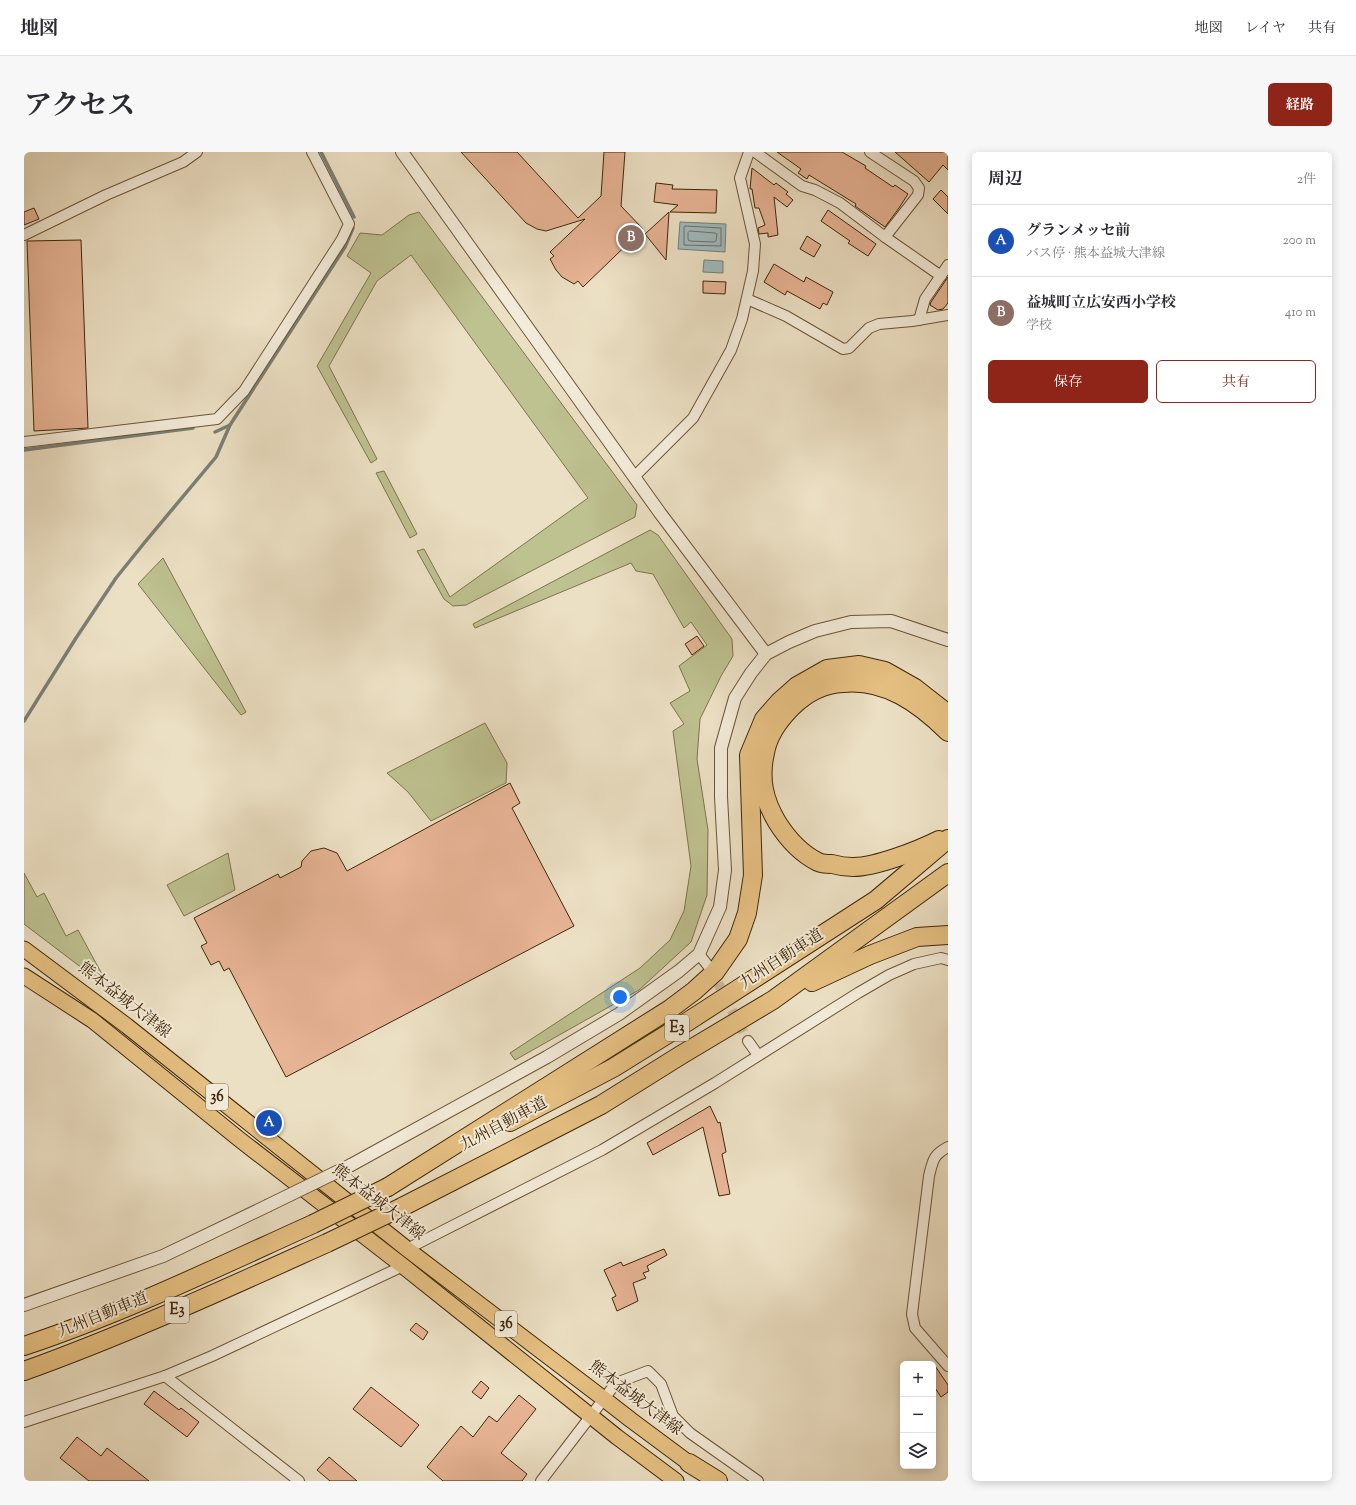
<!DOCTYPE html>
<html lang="ja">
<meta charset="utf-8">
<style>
body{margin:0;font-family:"Sorts Mill Goudy","Noto Serif JP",serif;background:#f7f7f7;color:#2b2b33}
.controls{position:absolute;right:12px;bottom:12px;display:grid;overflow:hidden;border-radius:6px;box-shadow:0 2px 10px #0003}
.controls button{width:36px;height:36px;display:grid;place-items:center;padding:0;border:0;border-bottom:1px solid #e1e1e2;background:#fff;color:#2b2b33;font:20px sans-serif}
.you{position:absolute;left:596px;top:845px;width:14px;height:14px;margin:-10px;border:3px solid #fff;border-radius:50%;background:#1a73e8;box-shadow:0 0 0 6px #1a73e833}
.badge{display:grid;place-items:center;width:26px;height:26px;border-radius:50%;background:#8f2418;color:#fff;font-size:13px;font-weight:700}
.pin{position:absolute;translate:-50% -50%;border:2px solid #fff;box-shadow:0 1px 4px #0006}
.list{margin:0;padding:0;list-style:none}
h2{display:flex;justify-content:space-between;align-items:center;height:52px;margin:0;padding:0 16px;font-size:17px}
h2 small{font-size:13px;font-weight:400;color:#7c7c81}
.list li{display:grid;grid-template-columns:26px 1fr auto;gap:12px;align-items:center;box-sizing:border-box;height:72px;padding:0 16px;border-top:1px solid #e1e1e2}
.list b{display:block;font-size:15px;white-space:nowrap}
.list p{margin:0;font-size:13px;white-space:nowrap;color:#7c7c81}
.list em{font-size:13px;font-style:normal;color:#7c7c81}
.actions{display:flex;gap:8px;padding:12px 16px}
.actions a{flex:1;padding:9px 0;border:1px solid #8f2418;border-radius:6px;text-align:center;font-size:14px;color:#8f2418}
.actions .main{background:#8f2418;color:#fff}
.icon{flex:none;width:22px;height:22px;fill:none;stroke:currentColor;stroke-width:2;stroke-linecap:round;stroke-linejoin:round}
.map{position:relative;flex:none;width:924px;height:1329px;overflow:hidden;border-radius:6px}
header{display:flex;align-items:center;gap:24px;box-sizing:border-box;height:56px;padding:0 20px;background:#fff;border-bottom:1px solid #e1e1e2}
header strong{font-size:19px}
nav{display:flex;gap:22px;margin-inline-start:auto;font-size:14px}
.intro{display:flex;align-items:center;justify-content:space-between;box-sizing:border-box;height:96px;padding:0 24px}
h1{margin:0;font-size:28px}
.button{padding:10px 18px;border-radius:6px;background:#8f2418;color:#fff;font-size:14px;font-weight:700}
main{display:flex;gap:24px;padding:0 24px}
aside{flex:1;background:#fff;border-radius:6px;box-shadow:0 2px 10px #0003}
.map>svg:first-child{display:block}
.green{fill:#bec190;stroke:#7f744c}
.water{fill:#9fbabf;stroke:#797f76}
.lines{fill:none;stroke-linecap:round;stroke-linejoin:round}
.shore{stroke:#707064;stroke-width:1}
.stream{stroke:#797f76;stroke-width:3.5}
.building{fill:#e7b495;stroke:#402708}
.minor-tunnel{stroke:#cabb9e;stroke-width:10;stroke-dasharray:10 5;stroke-linecap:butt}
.minor-casing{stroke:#6b5537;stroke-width:12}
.tertiary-casing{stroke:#6b5537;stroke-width:14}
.primary-casing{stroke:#402708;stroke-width:17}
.motorway-casing{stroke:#402708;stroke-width:20}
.minor{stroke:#f3ebd9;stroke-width:10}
.tertiary{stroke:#f3ebd9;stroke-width:12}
.primary{stroke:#e6c082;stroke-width:15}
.motorway{stroke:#e6c082;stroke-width:18}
.tertiary-bridge-casing{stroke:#6b5537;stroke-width:14;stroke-linecap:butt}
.motorway-bridge-casing{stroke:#402708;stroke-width:20;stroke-linecap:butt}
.tertiary-bridge{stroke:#f3ebd9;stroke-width:12}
.motorway-bridge{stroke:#e6c082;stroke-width:18}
.labels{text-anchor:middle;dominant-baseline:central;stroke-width:4;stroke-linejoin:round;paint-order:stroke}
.shield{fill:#f3ebd9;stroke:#766247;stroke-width:1}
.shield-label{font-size:15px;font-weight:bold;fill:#402708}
.street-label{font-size:16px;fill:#402708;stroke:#f3ebd9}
</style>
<header>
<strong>地図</strong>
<nav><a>地図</a><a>レイヤ</a><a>共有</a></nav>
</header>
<div class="intro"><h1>アクセス</h1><a class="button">経路</a></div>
<main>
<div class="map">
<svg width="924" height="1329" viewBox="0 0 924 1329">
<rect width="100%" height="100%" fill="#ece0c4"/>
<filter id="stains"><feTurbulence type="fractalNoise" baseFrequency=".005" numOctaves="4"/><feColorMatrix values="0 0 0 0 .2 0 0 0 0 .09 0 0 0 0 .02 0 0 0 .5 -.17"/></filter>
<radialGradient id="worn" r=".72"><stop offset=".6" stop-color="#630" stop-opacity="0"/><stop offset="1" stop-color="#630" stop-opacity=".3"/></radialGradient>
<g class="green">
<polygon points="395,60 613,353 611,365 442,453 429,454 420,447 393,399 400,397 426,445 564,346 387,103 353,129 305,214 353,307 347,311 293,214 347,121 323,104 336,81 358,83 385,63"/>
<polygon points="360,319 393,382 386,386 352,321"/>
<polygon points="626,378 634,383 708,487 709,504 697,524 676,567 673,607 684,678 683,743 667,790 615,838 491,908 486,901 616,816 646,788 660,759 667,714 649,579 660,572 646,551 666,539 655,514 683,493 667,470 660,476 629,422 612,419 607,411 451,476 449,472"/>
<polygon points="139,406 222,560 217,563 114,432"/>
<polygon points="461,571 483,611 482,631 407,669 384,640 363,621"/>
<polygon points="204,701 211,738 160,764 143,733"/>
<polygon points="0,721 13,745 20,741 42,784 54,778 79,824 75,829 0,772"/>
</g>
<g class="water">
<polygon points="656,70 702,72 701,100 654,97"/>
<polygon points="680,108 699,109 699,121 679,120"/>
</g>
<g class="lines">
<g class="shore">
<polygon points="661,74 697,76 697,94 660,93 660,76"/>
<polygon points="666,79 691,81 693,82 692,89 690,90 665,89 664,87 664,81"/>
</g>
<g class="stream">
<polyline points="297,0 330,65"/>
<polyline points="191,280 206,273"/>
<polyline points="0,298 169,276"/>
<polyline points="0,569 52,486 92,426 121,390 192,305 206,273 321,95 329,76"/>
</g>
</g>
<g class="building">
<polygon points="437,0 493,0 554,66 577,44 580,0 601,0 597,54 619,77 559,135 554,129 550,132 538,125 532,118 526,107 530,104 526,100 561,67 522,79 513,77 502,71"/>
<polygon points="753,0 818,0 842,14 841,16 869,35 871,33 884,42 875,56 861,75 831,54 832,52 785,23 783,27 774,21 777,17"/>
<polygon points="871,0 924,0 924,18 919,13 905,30"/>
<polygon points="728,16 750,33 752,31 764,40 762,42 769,48 763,55 750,45 754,83 744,85 744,81 735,82 734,76 741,73 735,56 731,56 728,37 726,37"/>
<polygon points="632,31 649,33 648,37 693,38 692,61 646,60 654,53 630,50"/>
<polygon points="917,38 924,45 924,62 909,47"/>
<polygon points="10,56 15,67 0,73 0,60"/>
<polygon points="804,58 852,92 844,104 824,91 826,89 797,69"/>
<polygon points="645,60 642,108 621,82"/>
<polygon points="783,84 797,93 790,105 776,97"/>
<polygon points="57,88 64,276 10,279 3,89"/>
<polygon points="750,112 780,130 782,125 809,140 803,153 799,151 796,157 763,139 761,143 740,130"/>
<polygon points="924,125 924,151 919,157 914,158 906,153 907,150"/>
<polygon points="679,129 702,130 701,142 679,141"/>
<polygon points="673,484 680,494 668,503 661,492"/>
<polygon points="486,631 496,651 488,656 550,774 262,925 205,816 200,819 195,809 187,813 177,794 183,791 170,766 254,722 256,726 277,715 278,709 287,699 300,696 313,701 323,719"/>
<polygon points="686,954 694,971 696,970 702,1000 698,1002 706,1042 695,1044 679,975 629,1003 623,991"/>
<polygon points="640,1097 643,1103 623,1114 625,1119 619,1121 622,1126 609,1131 614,1149 593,1159 588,1146 592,1144 580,1118 597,1110 599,1114"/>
<polygon points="392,1171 404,1180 399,1188 386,1178"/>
<polygon points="909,1211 924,1233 924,1240 917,1245 909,1233"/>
<polygon points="457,1229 465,1236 457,1247 448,1240"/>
<polygon points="347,1235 395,1273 377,1295 329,1257"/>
<polygon points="130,1239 155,1258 157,1256 175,1270 163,1285 120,1252"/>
<polygon points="495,1243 512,1257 477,1301 503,1322 498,1329 419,1329 403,1315 437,1274 449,1285 465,1264 473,1270"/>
<polygon points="53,1285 77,1304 83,1296 125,1329 65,1329 36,1306"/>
<polygon points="305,1305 333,1329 306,1329 293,1318"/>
</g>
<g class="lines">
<polyline class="minor-tunnel" points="687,818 724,889"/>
<defs>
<g id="minor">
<polyline points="731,0 778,34 791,38 816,51 861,85 917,124"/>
<polyline points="846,0 890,29 895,36 894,43 861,85"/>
<polyline points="0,83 82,43 159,10 173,0"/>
<polyline points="723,147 762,164 819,197 825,196 845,176 855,172 888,169 924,163"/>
<polyline points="895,168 901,147 924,113"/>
<polyline points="0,290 193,267 220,239 318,87 325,72 288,0"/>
<polyline points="611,324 669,266 707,198 718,167 729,119 731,92 716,26 725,0"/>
<polyline points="675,802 685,815"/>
<polyline points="724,889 734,903"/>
<path d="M 924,995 C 909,1003 909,1008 905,1024 L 888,1162 L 891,1176 L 924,1214"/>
<polyline points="383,1097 578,998 691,931 834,841 865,823 890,812 917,806 924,808"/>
<polyline points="141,1224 275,1329"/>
<polyline points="0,1270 141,1224 188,1204 379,1114"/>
<polyline points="517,1329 592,1231 624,1219 637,1232 649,1264 666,1281 734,1329"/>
</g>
<g id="tertiary">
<polyline points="378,0 636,361 742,502"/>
<polyline points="327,1013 523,905 595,862 655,819 675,802 696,755 701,718 697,645 697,596 711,546 727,521 742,502 765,490 791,479 827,470 867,469 924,488"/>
<polyline points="0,1153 139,1104 243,1054"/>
</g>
<g id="primary">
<polyline points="0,797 103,874 383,1097 580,1247 607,1268 673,1317"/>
<polyline points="0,824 68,868 215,987 379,1114 593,1285 652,1329"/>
</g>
<g id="motorway">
<path d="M 915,688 C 895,698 852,715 829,715 C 822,715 815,714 808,712 C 804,712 798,712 794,710 C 776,701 763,686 753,670 C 740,648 735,627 741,601 C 744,583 756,567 768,555 C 782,541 799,532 819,531 C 861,527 895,551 924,580"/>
<polyline points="788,830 846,803 893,785 924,783"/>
<polyline points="486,970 589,916 663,870 852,748 924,687"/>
<polyline points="364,1035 646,857 670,839 691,820 714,787 723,761 729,723 725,603 740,567 755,550 773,534 803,517 835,513 861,519 891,536 924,562"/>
<polyline points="378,1055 577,953 657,903 749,848 924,721"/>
<path d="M 0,1194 C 99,1161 194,1115 289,1072"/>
<path d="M 0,1219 C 103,1182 203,1136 303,1091"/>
<polyline points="665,1311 694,1329"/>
</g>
</defs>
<use href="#minor" class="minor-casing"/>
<use href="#tertiary" class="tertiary-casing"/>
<use href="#primary" class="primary-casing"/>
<use href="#motorway" class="motorway-casing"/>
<use href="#minor" class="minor"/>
<use href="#tertiary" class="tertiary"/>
<use href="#primary" class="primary"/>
<use href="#motorway" class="motorway"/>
<defs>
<polyline id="tertiary-bridge" points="243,1054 327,1013"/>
<g id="motorway-bridge">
<polyline points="289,1072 364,1035"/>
<polyline points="303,1091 378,1055"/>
</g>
</defs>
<use href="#tertiary-bridge" class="tertiary-bridge-casing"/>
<use href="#motorway-bridge" class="motorway-bridge-casing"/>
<use href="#tertiary-bridge" class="tertiary-bridge"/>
<use href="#motorway-bridge" class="motorway-bridge"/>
</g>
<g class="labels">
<g class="shield">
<rect x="641" y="863" width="24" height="26" rx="3"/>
<rect x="182" y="932" width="22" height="26" rx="3"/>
<rect x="141" y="1145" width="24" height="26" rx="3"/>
<rect x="471" y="1159" width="22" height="26" rx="3"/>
</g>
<g class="shield-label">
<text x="653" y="876">E3</text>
<text x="193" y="945">36</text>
<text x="153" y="1158">E3</text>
<text x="482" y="1172">36</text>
</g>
<g class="street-label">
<text transform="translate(758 808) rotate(-33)">九州自動車道</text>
<text transform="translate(100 849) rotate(38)">熊本益城大津線</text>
<text transform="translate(480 973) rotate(-28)">九州自動車道</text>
<text transform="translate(354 1051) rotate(38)">熊本益城大津線</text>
<text transform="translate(79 1164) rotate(-22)">九州自動車道</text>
<text transform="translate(611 1247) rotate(37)">熊本益城大津線</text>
</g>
</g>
<rect width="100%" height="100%" filter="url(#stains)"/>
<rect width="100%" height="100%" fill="url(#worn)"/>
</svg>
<div class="controls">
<button>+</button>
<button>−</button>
<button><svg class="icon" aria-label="layers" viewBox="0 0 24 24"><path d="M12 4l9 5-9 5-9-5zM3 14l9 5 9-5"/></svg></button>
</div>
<div class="you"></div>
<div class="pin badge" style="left:245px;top:971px;background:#1a4fb4">A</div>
<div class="pin badge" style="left:607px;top:86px;background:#8d6e63">B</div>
</div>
<aside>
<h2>周辺<small>2件</small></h2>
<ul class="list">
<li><span class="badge" style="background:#1a4fb4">A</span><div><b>グランメッセ前</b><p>バス停 · 熊本益城大津線</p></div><em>200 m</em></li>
<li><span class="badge" style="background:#8d6e63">B</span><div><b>益城町立広安西小学校</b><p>学校</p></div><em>410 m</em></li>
</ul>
<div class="actions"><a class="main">保存</a><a>共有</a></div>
</aside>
</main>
